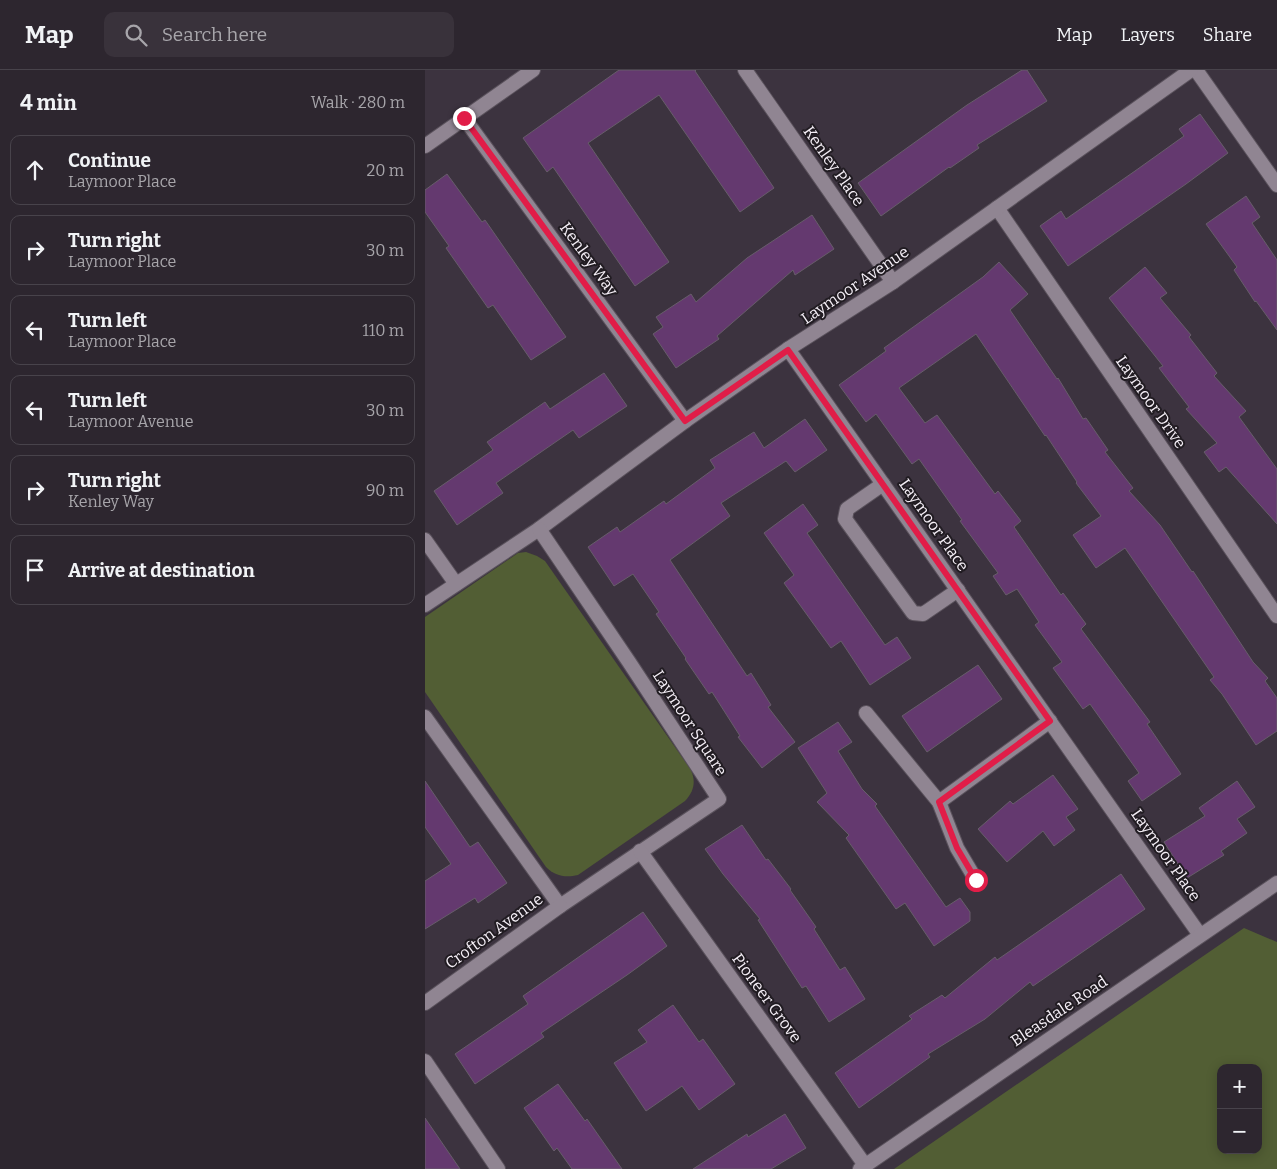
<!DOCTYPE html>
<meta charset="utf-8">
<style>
body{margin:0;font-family:Bitter,serif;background:#39323b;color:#f1f3f6}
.controls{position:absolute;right:15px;bottom:15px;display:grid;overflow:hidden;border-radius:10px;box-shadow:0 2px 12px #0003}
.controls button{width:45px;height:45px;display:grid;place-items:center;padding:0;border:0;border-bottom:1px solid #48434b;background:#2d262f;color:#f1f3f6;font:25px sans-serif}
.stop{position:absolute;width:15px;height:15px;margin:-11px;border:4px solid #e11d48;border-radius:50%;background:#fff}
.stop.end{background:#e11d48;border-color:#fff;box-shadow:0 1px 5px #0008}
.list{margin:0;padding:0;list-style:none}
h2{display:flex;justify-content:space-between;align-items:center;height:65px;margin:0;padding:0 20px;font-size:21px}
h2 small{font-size:16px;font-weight:400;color:#a7a5aa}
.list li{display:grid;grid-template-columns:32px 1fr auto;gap:15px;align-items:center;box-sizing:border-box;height:70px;margin:0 10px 10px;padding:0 10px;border:1px solid #48434b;border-radius:10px}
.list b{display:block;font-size:19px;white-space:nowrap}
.list p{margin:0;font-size:16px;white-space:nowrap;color:#a7a5aa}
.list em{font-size:16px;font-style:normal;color:#a7a5aa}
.icon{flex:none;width:28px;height:28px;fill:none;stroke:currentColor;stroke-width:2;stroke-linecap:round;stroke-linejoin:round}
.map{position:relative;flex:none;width:852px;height:1099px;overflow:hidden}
header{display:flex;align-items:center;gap:30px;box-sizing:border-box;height:70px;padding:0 25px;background:#2d262f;border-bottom:1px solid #48434b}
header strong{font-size:24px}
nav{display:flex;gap:28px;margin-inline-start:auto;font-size:18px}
.search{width:350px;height:45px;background:#39323b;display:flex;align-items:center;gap:12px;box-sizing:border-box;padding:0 18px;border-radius:10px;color:#a7a5aa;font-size:19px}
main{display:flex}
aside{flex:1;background:#2d262f}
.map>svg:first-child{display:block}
.green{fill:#525e34;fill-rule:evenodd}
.building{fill:#64396f;stroke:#675d6a}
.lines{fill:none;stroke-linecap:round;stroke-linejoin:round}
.minor-casing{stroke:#5a525c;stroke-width:16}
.minor{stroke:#908592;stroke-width:14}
.route{stroke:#e11d48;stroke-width:6}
.labels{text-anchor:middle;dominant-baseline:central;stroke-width:4;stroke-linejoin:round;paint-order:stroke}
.street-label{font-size:16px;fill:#f5eff7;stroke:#211c22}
</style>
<header>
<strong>Map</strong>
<div class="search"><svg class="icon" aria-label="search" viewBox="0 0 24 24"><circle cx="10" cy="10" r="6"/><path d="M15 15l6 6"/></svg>Search here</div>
<nav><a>Map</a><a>Layers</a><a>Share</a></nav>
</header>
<main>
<aside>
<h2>4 min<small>Walk · 280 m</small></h2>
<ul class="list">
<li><svg class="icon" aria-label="ahead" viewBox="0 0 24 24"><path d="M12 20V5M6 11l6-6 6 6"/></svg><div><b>Continue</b><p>Laymoor Place</p></div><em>20 m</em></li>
<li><svg class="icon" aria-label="right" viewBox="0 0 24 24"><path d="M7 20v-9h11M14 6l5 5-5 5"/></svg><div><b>Turn right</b><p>Laymoor Place</p></div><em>30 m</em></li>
<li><svg class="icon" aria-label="left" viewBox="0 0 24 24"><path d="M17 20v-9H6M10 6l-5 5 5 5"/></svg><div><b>Turn left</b><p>Laymoor Place</p></div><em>110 m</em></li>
<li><svg class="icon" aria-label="left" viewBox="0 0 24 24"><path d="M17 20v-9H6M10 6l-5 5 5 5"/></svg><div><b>Turn left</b><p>Laymoor Avenue</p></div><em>30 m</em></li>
<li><svg class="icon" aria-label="right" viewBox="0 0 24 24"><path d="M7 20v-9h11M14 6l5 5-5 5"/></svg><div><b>Turn right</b><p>Kenley Way</p></div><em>90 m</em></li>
<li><svg class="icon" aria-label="arrive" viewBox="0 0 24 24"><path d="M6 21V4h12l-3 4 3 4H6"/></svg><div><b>Arrive at destination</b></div></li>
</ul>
</aside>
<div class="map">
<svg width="852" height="1099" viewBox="0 0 852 1099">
<rect width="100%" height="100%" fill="#3c333f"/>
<g class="green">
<path d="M 101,482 L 112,486 L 120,491 L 266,700 C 271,712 269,721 260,731 L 153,805 C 140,808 130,806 121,797 L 0,622 L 0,547 L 93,483 Z"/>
<path d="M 819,858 L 852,872 L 852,1099 L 469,1099 ZM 796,998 L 833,998 L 833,1080 L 796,1080 Z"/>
</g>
<g class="building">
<polygon points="194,0 271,0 270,1 349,118 315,142 234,25 163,73 244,192 210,216 128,97 122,102 98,68"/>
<polygon points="597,0 602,0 622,31 552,75 554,78 525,98 524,97 456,146 433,113 542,35"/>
<polygon points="775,44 803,83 761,114 643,196 615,156 636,141 641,149 710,101 759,66 754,59"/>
<polygon points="22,104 57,152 60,150 141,267 106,290 68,235 63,238 21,178 24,176 0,142 0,120"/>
<polygon points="821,126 835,147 827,153 852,190 852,260 831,231 830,232 809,200 812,197 781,154"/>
<polygon points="387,145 409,179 370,205 368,200 292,266 294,269 251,298 228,264 238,257 231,247 266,224 271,232 322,188"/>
<polygon points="574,192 603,224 585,240 632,309 633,308 658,349 661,348 683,380 680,382 708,418 704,421 735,455 767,502 768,501 828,592 843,608 840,611 852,628 852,661 831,675 797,624 785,610 789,607 700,478 671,498 648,465 676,446 651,413 652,412 621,365 620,366 551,264 474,318 500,353 512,345 570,424 573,421 596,451 589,457 636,525 638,523 661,554 656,559 725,652 722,654 756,704 717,731 703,711 714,703 665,634 658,639 628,598 637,592 610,555 614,552 592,519 581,525 568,506 573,503 535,451 537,450 494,389 487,394 451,344 441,352 414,315 461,281 459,278 558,207"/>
<polygon points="720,197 742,223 735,228 766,265 764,267 792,303 789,306 821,341 814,347 852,399 852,454 801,397 794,402 779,382 792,373 761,339 764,337 734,298 738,296 684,228"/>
<polygon points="179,303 202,336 154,368 148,360 71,413 78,423 32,455 9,421 68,380 62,372 120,332 125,339"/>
<polygon points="380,349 402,380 370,402 361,391 296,433 305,446 245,490 322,606 326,603 346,635 343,637 370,672 337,698 313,667 315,666 287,622 284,624 260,589 261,588 231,544 234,542 208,504 189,516 163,477 192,457 195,462 239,431 241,434 290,398 285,390 329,362 339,378"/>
<polygon points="378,434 393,455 382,463 460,575 472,567 486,588 445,615 416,571 406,578 359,513 369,505 339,463"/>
<polygon points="553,595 577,629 502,682 477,646"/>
<polygon points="413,652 427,672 413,681 437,719 452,734 450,736 521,837 535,828 545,842 545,851 509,876 480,833 471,839 421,768 424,765 392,732 402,723 373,678"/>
<polygon points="628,705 653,739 641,747 650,760 629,776 618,761 582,792 553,759 585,731 588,734"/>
<polygon points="0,711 45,777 53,772 82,813 53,833 50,828 0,859 0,811 26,794 0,757"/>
<polygon points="812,711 830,737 812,749 822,763 796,781 799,785 762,808 739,772 780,746 774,738"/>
<polygon points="317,755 341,790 343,789 366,819 365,820 391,857 389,859 415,900 420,897 440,929 404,952 381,916 377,918 333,850 335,849 298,804 280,779"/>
<polygon points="696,804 720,839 608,916 605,912 560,949 503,984 505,987 434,1038 410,1003 487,949 484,946 517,925 520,928 570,887 572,890"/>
<polygon points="218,842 242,876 202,905 116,963 119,967 50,1014 30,984 103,934 98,926"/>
<polygon points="248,935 274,972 278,969 310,1014 274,1040 257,1016 221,1041 189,993 222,972 213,960"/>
<polygon points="133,1014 160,1051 162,1049 197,1099 147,1099 132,1078 129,1081 99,1038"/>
<polygon points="360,1044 381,1078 346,1099 268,1099 322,1064 323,1067"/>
<polygon points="0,1048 35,1099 0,1099"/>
</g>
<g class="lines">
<defs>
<g id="minor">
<polyline points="320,0 468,212"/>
<polyline points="771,0 852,115"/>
<polyline points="39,48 260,351"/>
<polyline points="0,76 108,0"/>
<polyline points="572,138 852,546"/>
<polyline points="363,279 775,865"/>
<polyline points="458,414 422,439 420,449 488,543 498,544 533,520"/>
<polyline points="0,470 31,514"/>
<polyline points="0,535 114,459 260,351 363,279 468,212 766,0"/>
<polyline points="441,643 514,732 532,778 551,810"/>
<polyline points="0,647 135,836 294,729 204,592 114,459"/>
<polyline points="514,732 625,651"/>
<polyline points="215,781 440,1095"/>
<polyline points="0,933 135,836"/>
<polyline points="0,991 73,1099"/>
<polyline points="435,1099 852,813"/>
</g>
</defs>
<use href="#minor" class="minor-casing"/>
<use href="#minor" class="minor"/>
</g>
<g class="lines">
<polyline class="route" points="39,48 260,351 363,280 625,651 514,732 532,778 551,810"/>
</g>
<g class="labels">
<g class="street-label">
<text transform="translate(409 96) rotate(55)">Kenley Place</text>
<text transform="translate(164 189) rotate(54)">Kenley Way</text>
<text transform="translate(430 215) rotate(-34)">Laymoor Avenue</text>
<text transform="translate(726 332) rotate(55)">Laymoor Drive</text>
<text transform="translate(509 455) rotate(55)">Laymoor Place</text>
<text transform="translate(265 653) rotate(57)">Laymoor Square</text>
<text transform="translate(741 785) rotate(55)">Laymoor Place</text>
<text transform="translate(69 861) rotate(-36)">Crofton Avenue</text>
<text transform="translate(342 928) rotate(54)">Pioneer Grove</text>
<text transform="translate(634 941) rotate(-34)">Bleasdale Road</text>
</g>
</g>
</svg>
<div class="controls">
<button>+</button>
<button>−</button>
</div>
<div class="stop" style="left:551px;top:810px"></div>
<div class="stop end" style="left:39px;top:48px"></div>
</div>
</main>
